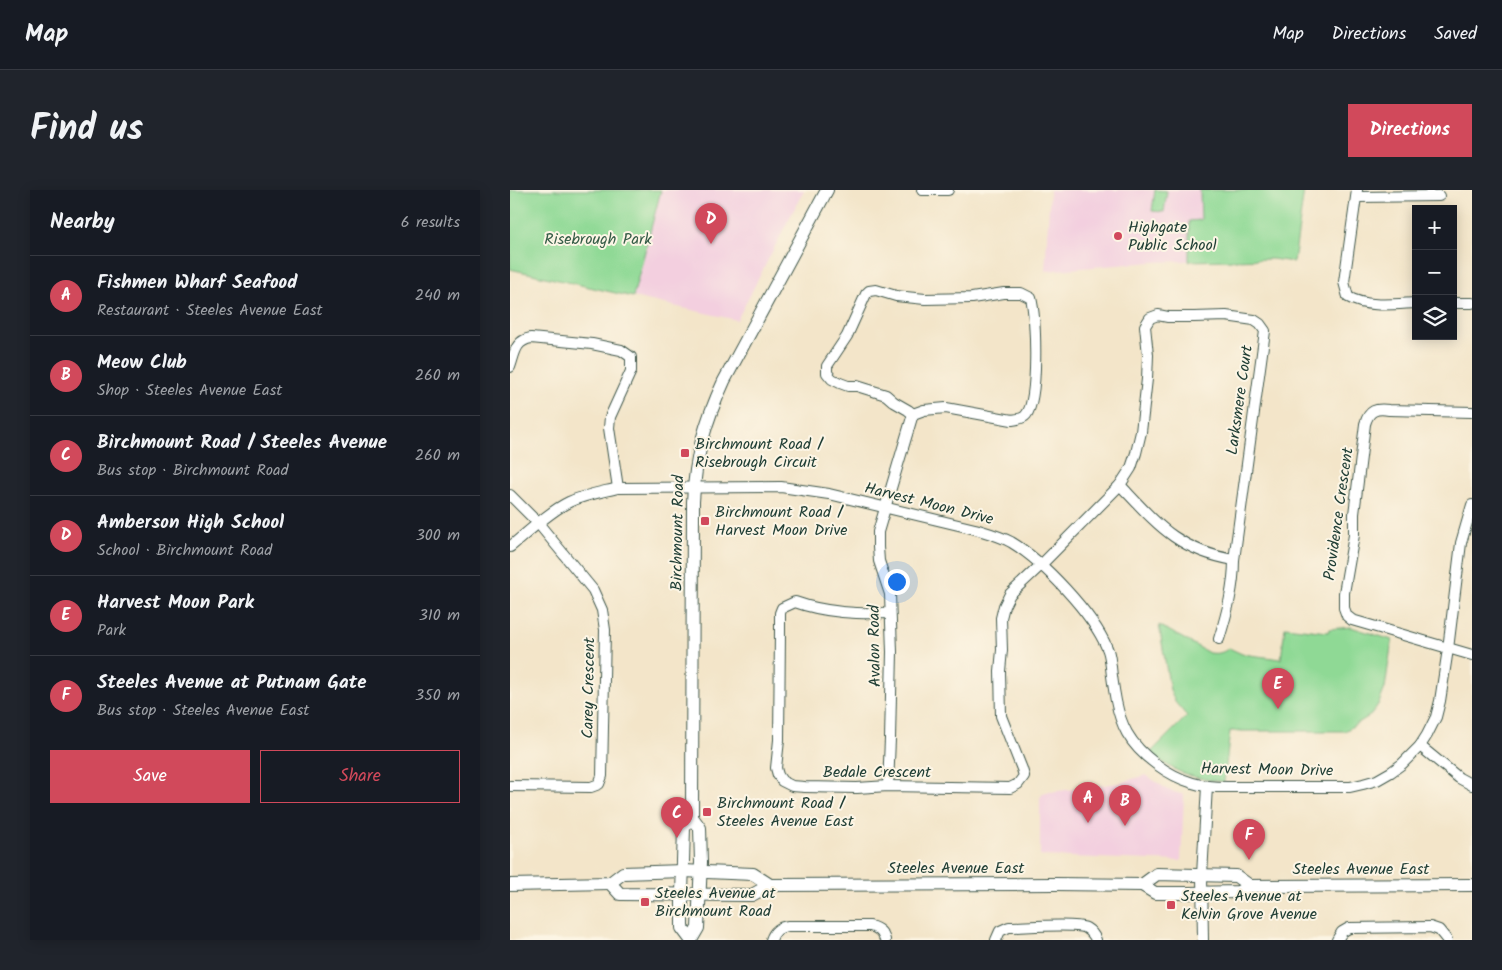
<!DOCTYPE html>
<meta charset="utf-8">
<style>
body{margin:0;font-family:Kalam,sans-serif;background:#20242c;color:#f1f3f6}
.controls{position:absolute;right:15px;top:15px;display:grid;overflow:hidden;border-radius:0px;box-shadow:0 2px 12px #0003}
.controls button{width:45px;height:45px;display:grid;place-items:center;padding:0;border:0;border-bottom:1px solid #363941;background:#171b24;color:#f1f3f6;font:25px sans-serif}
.you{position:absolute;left:386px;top:391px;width:18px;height:18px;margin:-12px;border:4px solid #fff;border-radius:50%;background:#1a73e8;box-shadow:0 0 0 8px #1a73e833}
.badge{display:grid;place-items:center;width:32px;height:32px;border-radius:50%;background:#d1495b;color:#fff;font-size:16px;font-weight:700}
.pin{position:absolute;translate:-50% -41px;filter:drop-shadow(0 1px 2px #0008)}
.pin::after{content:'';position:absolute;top:26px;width:18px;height:15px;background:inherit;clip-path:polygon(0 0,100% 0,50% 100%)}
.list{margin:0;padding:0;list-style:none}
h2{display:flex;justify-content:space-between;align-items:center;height:65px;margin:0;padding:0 20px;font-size:21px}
h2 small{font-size:16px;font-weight:400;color:#9ea1a6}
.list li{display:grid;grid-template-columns:32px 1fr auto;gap:15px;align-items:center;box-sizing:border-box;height:80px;padding:0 20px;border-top:1px solid #363941}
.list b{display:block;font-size:19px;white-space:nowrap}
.list p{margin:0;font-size:16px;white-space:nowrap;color:#9ea1a6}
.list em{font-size:16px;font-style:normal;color:#9ea1a6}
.actions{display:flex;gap:10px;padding:15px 20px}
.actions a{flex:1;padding:11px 0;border:1px solid #d1495b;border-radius:0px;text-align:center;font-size:18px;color:#d1495b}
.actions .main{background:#d1495b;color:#fff}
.icon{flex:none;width:28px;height:28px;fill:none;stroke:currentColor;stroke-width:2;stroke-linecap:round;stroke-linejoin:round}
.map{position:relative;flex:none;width:962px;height:750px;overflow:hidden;border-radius:0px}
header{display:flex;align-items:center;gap:30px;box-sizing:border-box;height:70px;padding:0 25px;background:#171b24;border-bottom:1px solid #363941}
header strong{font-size:24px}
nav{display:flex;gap:28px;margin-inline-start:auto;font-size:18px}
.intro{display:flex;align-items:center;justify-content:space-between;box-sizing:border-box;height:120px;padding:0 30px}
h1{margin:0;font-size:35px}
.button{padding:12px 22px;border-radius:0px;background:#d1495b;color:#fff;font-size:18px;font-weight:700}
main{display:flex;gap:30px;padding:0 30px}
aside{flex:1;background:#171b24;border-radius:0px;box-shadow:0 2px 12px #0003}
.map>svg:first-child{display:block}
.built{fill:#f3cfdf}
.green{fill:#8fd995;stroke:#578b64}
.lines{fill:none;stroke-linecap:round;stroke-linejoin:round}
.minor-casing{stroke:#3f564a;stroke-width:12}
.major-casing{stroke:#3f564a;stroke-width:14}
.minor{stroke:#fff;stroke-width:10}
.major{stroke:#fff;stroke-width:12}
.poi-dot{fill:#d1495b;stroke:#fcf5e5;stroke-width:2}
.labels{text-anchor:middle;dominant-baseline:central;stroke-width:4;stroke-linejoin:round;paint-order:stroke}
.poi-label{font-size:16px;fill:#1f3d34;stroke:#fcf5e5;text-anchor:start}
.park-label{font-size:16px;fill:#355c47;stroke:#fcf5e5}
.street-label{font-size:16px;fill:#1f3d34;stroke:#fcf5e5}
</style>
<header>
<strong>Map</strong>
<nav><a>Map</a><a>Directions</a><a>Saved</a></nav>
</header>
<div class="intro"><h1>Find us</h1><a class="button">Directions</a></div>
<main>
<aside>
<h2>Nearby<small>6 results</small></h2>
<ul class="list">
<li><span class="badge">A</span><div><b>Fishmen Wharf Seafood</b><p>Restaurant · Steeles Avenue East</p></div><em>240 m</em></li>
<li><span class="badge">B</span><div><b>Meow Club</b><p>Shop · Steeles Avenue East</p></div><em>260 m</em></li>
<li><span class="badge">C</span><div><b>Birchmount Road / Steeles Avenue</b><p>Bus stop · Birchmount Road</p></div><em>260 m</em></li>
<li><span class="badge">D</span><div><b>Amberson High School</b><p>School · Birchmount Road</p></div><em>300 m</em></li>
<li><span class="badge">E</span><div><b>Harvest Moon Park</b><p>Park</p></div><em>310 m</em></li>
<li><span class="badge">F</span><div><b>Steeles Avenue at Putnam Gate</b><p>Bus stop · Steeles Avenue East</p></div><em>350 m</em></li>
</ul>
<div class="actions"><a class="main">Save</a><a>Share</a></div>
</aside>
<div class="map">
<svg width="962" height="750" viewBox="0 0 962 750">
<rect width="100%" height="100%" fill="#fcf5e5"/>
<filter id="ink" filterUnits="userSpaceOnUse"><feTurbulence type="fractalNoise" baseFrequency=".02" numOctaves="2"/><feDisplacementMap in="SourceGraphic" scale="10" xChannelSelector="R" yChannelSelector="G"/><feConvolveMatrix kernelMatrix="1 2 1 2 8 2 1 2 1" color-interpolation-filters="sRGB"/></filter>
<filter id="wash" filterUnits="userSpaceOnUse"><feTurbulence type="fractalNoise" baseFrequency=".0096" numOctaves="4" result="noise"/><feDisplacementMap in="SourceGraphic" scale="20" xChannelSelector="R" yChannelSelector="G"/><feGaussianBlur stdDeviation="1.12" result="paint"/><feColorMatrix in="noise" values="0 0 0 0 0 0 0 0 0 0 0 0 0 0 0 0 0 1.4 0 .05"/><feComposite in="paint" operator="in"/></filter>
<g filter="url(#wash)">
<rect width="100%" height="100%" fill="#f3e5c9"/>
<g class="built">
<polygon points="151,0 294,0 227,130 123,107"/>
<polygon points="540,0 690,0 691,30 679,31 679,71 643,72 535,81"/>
<polygon points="636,585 658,600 674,605 671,671 530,666 530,608 533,603 609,593"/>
</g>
<g class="green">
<polygon points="0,0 151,0 123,107 0,79"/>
<polygon points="645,0 657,1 654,22 642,21"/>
<polygon points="690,0 794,0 784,72 762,69 679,71 679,31 691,30"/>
<path d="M 649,435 L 699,463 C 708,464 713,463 719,458 L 732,464 L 771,469 L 775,437 L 818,442 L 819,439 L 841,437 L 882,450 L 875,498 L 869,513 L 861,525 L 835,541 L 720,541 L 714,592 C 683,588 664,584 641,562 L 677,526 L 665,512 L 660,500 Z"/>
</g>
</g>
<g filter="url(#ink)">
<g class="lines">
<defs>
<g id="minor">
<polyline points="412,0 438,0"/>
<path d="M 847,0 L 834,92 L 838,107 C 857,118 885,114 906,113"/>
<polyline points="847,7 929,6"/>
<path d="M 366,100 L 386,106 L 415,109 L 462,108 L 494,103 L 511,103 L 521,108 C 526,128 529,209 516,225 C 513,229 507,229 502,230 L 436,218 L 414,220 L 403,224 L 398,220 L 384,212 L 376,205 L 347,196 L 338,196 L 330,193 L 322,189 L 317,183 L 317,176 L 337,146 L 356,104 L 359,101 Z"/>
<polyline points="943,113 962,113"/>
<path d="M 0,177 C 5,163 5,151 21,148 L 82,154 L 111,160 L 121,167 L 121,181 L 100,227 L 99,238 L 108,298"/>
<path d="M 962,222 L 879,220 C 866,218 859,220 855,234 L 844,324 L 844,345 L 834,403 L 834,418 L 837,426 L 842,430 L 962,465"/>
<path d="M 610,295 C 647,334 667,360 724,370"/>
<polyline points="0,305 28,333 83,400 92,420 95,440 92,586 89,594 81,597 0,596"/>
<path d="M 0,357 C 17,343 40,321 59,312 C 74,305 92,302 108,298 L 271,297 L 319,304 L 465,339 C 478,343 490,346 501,352 C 533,371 583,424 597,458 C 600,464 600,471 601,477 C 602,488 604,500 606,511 C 608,521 612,534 617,543 C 630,566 659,586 683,593 C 694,597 705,597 717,597 L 840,597 L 853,594 L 867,590 L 881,582 L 892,574 L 910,556 L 917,545 L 926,527 L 930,511 L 938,459 L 951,353 L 962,315"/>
<path d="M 380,423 C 348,424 316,423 285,412 L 272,418 L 270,423 L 270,441 L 269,550 L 266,578 L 268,585 L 272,591 L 282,596 L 295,597 L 347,598 L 378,596 L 500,598 L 508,594 L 514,586 L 512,579 L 491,526 L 490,481 L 492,460 L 491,428 L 494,416 L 500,404 L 531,375 L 610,295 L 621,278 L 626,263 L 631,242 L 637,189 L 638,165 L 635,136 L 640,128 L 648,125 L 658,127 L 684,127 L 716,126 L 744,130 L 750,134 L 755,141 L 724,370 C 724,397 717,423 709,449"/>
<polyline points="910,556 949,588 962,595"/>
<polyline points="378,596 380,549 382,462 380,404 369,371 368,357 368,342 403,224"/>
<path d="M 261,750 C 264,741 269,737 278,736 L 360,736 C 368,738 373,742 375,750"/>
<path d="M 486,750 L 490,741 L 499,737 C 514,737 565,733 576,738 C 581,741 584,745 586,750"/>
<polyline points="693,750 692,685 697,596"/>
<polyline points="827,750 832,742 839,738 920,737 929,740 937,750"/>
</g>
<g id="major">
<polyline points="100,693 110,704 242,705 260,695 545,694 632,695 645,703 679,703 728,702 740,696 962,695"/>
<polyline points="0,695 100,693 113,683 173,681 243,684 260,695"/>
<polyline points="632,695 647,684 726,686 740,696"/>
<path d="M 181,750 L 172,738 L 172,704 L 174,638 L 182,627 L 183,312 C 185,267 195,232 214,191 L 317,0"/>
<polyline points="181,750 188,738 191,672 190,638 182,627"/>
</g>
</defs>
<use href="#minor" class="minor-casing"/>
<use href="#major" class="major-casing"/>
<use href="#minor" class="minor"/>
<use href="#major" class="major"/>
</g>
</g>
<g class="poi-dot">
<circle cx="608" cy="46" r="5"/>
<rect x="170" y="258" width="10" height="10" rx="2.5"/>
<rect x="190" y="326" width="10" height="10" rx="2.5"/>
<rect x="192" y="617" width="10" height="10" rx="2.5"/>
<rect x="130" y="707" width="10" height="10" rx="2.5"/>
<rect x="656" y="710" width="10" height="10" rx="2.5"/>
</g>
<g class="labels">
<g class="poi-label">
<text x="618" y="37">Highgate<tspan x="618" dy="18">Public School</tspan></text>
<text x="185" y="254">Birchmount Road /<tspan x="185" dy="18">Risebrough Circuit</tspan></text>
<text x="205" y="322">Birchmount Road /<tspan x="205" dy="18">Harvest Moon Drive</tspan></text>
<text x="207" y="613">Birchmount Road /<tspan x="207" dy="18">Steeles Avenue East</tspan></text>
<text x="145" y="703">Steeles Avenue at<tspan x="145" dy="18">Birchmount Road</tspan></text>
<text x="671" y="706">Steeles Avenue at<tspan x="671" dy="18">Kelvin Grove Avenue</tspan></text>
</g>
<g class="park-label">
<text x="88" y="49">Risebrough Park</text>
</g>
<g class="street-label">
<text transform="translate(730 210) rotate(-82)">Larksmere Court</text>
<text transform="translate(419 314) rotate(14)">Harvest Moon Drive</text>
<text transform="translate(829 324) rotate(-82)">Providence Crescent</text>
<text transform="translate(168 343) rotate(-89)">Birchmount Road</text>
<text transform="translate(365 456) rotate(-91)">Avalon Road</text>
<text transform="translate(79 498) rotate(-89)">Carey Crescent</text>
<text transform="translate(757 580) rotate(1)">Harvest Moon Drive</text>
<text x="367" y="582">Bedale Crescent</text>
<text x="446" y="678">Steeles Avenue East</text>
<text x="851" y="679">Steeles Avenue East</text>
</g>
</g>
</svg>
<div class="controls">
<button>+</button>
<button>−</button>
<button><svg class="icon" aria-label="layers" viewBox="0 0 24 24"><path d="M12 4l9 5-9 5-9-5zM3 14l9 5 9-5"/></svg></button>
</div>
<div class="you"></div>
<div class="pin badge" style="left:578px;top:633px">A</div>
<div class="pin badge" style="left:615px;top:636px">B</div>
<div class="pin badge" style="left:167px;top:648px">C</div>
<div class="pin badge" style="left:201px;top:54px">D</div>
<div class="pin badge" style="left:768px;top:519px">E</div>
<div class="pin badge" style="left:739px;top:670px">F</div>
</div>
</main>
